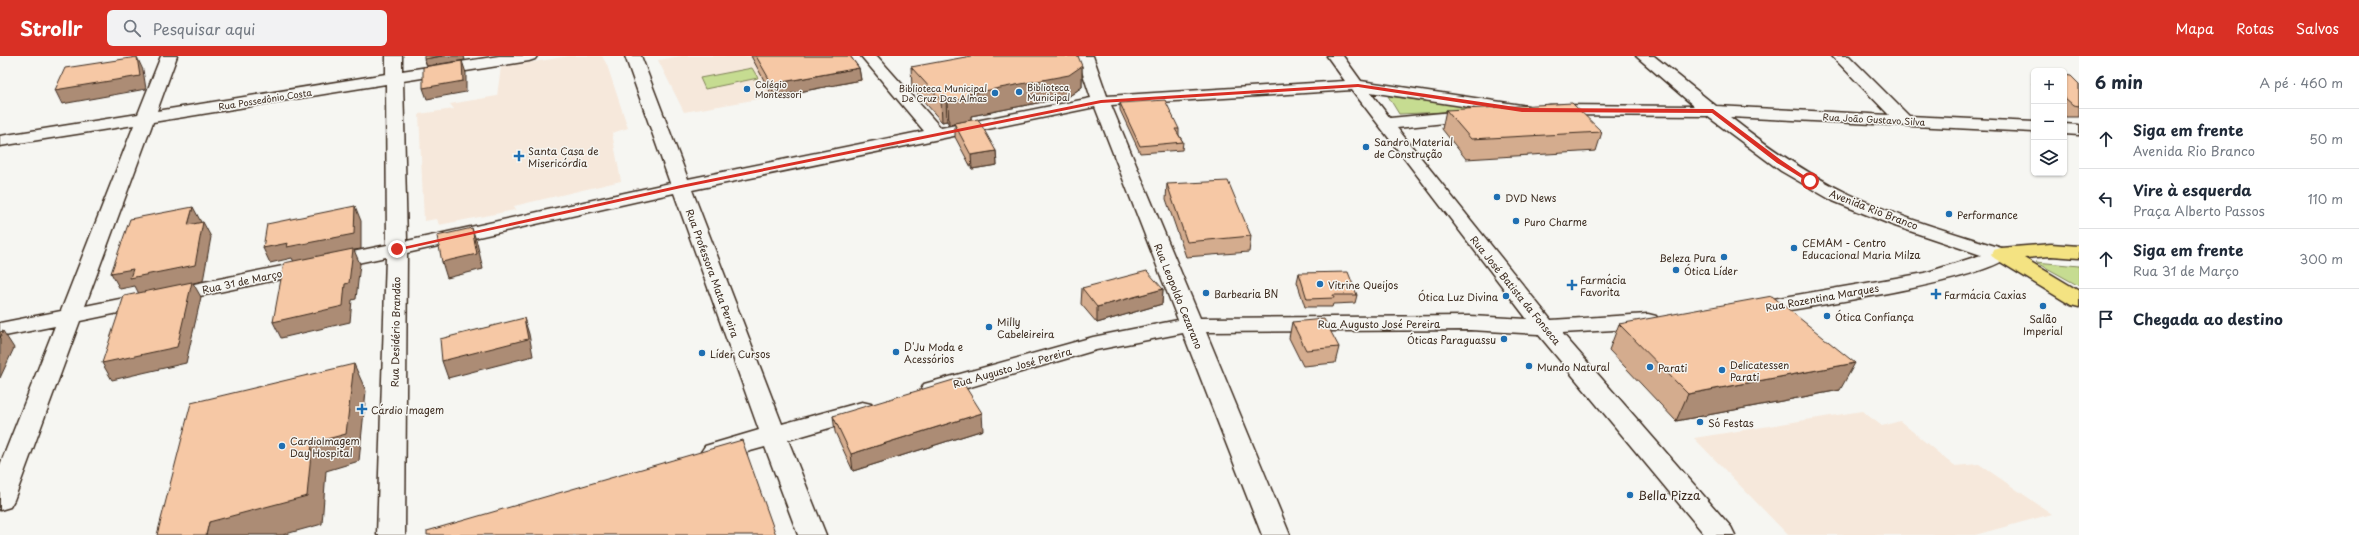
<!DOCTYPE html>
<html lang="pt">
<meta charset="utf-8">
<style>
body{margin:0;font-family:"Playpen Sans",sans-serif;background:#f2f2f3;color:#1f2937}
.controls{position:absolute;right:12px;top:12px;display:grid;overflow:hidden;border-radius:6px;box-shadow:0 1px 3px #0004}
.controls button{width:36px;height:36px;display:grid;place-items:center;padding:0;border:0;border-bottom:1px solid #e0e1e3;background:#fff;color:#1f2937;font:20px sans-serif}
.stop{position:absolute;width:12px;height:12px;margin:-9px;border:3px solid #d93025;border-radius:50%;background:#fff}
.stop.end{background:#d93025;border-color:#fff;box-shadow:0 1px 4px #0008}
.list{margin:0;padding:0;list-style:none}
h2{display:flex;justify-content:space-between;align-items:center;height:52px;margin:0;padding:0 16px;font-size:17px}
h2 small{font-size:13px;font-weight:400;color:#747a83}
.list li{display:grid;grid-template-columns:26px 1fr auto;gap:12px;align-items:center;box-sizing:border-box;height:60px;padding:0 16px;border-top:1px solid #e0e1e3}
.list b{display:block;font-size:15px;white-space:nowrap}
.list p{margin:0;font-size:13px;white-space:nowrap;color:#747a83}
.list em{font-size:13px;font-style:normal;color:#747a83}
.icon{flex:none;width:22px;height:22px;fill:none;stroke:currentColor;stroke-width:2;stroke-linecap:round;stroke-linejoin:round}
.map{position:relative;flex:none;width:2079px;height:479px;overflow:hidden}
header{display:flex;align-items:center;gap:24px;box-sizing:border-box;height:56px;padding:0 20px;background:#d93025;color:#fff}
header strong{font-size:19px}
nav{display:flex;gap:22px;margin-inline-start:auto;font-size:14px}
.search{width:280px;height:36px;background:#f2f2f3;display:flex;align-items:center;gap:10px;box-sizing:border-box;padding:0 14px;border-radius:6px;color:#747a83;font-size:15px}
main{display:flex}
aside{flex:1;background:#fff}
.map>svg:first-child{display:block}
.built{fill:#f6e8db}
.green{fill:#c6dc91;stroke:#808358}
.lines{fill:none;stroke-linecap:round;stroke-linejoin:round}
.minor-casing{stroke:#3b2a1e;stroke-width:3}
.major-casing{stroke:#3b2a1e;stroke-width:3}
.minor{fill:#f6f6f2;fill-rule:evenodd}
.major{fill:#f4e382;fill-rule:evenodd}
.wall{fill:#d4ac8e;stroke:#3b2a1e}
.shaded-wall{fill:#ac8c74;stroke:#3b2a1e}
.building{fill:#f6c8a5;stroke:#3b2a1e}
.route{fill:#d93025}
.poi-dot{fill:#1f6fb2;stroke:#f6f6f2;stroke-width:1.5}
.labels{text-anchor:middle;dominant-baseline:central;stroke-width:3;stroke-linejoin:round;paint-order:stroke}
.far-poi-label{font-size:9px;fill:#3b2a1e;stroke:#f6f6f2;text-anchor:start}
.far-street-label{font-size:9px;fill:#3b2a1e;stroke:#f6f6f2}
.poi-label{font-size:10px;fill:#3b2a1e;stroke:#f6f6f2;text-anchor:start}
.street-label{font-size:10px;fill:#3b2a1e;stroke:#f6f6f2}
.near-poi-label{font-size:12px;fill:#3b2a1e;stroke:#f6f6f2;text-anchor:start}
</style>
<header>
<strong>Strollr</strong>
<div class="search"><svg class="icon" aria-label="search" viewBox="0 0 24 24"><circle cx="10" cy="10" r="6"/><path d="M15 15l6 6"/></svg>Pesquisar aqui</div>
<nav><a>Mapa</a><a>Rotas</a><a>Salvos</a></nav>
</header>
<main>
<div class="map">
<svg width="2079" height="479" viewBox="0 0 2079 479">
<rect width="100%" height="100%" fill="#f6f6f2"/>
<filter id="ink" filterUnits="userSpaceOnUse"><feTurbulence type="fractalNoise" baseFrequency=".025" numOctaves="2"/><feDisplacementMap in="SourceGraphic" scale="8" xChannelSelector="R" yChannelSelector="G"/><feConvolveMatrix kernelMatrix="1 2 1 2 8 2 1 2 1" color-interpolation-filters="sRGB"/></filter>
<g filter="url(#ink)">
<g class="built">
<polygon points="570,0 602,0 607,9 628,72 612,77 621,125 514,150 515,154 439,169 437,163 424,165 419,58 454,53 450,48 497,40 501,11"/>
<polygon points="682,0 843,0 863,25 684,56 658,4"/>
<polygon points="1862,355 1882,370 1900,365 1954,410 1979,408 2052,458 1975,479 1788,479 1694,382"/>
</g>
<g class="green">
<polygon points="752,12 758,22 705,33 700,22"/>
<polygon points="1388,40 1493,54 1399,58"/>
<polygon points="2036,206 2079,210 2079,230"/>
</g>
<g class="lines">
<defs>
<g id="minor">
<path d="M 161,0 L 177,0 L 157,55 L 386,18 L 386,0 L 402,0 L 402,15 L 499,0 L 537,0 L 535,3 L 529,5 L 403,25 L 407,185 L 670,127 L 625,0 L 641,0 L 688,123 L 924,75 L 861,0 L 877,0 L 941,72 L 1091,42 L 1077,0 L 1093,0 L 1107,40 L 1345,25 L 1327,0 L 1343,0 L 1361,25 L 1528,50 L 1531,54 L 1528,58 L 1522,59 L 1370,36 L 1390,62 L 1474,54 L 1480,55 L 1483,59 L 1480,63 L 1474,64 L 1397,72 L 1551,264 L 1648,258 L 1656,260 L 1659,265 L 1656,270 L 1648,272 L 1562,277 L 1731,471 L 1735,479 L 1705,479 L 1538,278 L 1470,274 L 1206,276 L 1290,479 L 1262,479 L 1183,277 L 1096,294 L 933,342 L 924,340 L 921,334 L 924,328 L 1093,281 L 1178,264 L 1095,51 L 692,134 L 782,368 L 862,346 L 871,348 L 875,354 L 871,360 L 788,384 L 826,479 L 798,479 L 765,391 L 714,405 L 705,402 L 701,396 L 705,390 L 759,374 L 674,137 L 407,197 L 405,479 L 377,479 L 386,201 L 80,265 L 14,444 L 10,451 L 0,454 L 0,409 L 55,270 L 0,281 L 0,267 L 61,255 L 134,69 L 0,90 L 0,80 L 138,58 ZM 386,28 L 387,189 L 85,250 L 153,66 ZM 1352,34 L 1527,263 L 1470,260 L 1200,262 L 1111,49 Z"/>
<path d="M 1636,0 L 1654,0 L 1716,50 L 1889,59 L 1832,0 L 1849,0 L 1909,60 L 2034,66 L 2034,76 L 1730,61 C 1767,90 1805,117 1847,137 C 1899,162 1954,177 2008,194 L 2011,198 C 1993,225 1794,253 1752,260 L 1744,258 L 1741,253 L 1744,248 L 1925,217 L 1981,199 L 1892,169 L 1833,145 L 1781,115 L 1707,60 L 1550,59 L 1544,58 L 1541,54 L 1544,50 L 1550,49 L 1694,50 Z"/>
<polygon points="2064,68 2079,69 2079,79 2064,78"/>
</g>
<polygon id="major" points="2051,188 2079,190 2079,202 2051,200 2024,202 2079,235 2079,251 2071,249 1994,202 1991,198 1994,194 2001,192"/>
</defs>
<use href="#minor" class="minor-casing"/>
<use href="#major" class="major-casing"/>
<use href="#minor" class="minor"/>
<use href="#major" class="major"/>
</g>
<g class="wall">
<polygon points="751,0 850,0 859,12 861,24 773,41"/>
<polygon points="1082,10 1082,31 1068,41 971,60 971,64 996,95 997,109 972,113 955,81 955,68 949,69 947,65 942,66 912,32 911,11"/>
<polygon points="2064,19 2079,28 2079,61 2066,61 2064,59"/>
<polygon points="2034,24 2034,30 2032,28"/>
<polygon points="1120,47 1179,73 1179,79 1183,86 1182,94 1140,97 1120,54"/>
<polygon points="1446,54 1602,76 1596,95 1466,103 1442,73"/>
<polygon points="1167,128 1251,180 1249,196 1186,201 1166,143"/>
<polygon points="1299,217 1357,239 1355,247 1333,248 1332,251 1305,251 1297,226"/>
<polygon points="1082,232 1163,233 1162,248 1097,267 1081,248"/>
<polygon points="1292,266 1339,291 1335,307 1303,310 1289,282"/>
<polygon points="1619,268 1840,334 1676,365 1609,294"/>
<polygon points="833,360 983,374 853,415 835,376"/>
</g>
<g class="shaded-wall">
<polygon points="442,0 464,0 465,4 427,10 424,3"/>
<polygon points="137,1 143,14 146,33 62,48 55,34"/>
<polygon points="462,5 466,17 466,36 427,43 423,32"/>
<polygon points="1082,10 1082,31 1068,41 971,60 971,64 949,69 948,46 968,38"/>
<polygon points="859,12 861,24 773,41 772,28"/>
<polygon points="946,43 947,65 942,66 941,44"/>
<polygon points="996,95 997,109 972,113 971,99"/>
<polygon points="355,150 361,165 361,193 354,194 360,208 356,243 352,244 350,266 281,282 273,266 294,206 292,202 270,207 263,192"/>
<polygon points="193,151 201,166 196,184 188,169"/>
<polygon points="203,166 211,181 203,225 193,227 201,241 186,307 112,324 102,307 139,238 135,230 120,233 111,217"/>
<polygon points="472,172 477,187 483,213 447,222 442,206"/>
<polygon points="1163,233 1162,248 1097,267 1097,251"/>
<polygon points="524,262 529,278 533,300 448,322 442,305"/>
<polygon points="3,275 14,292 0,322 0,282"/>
<polygon points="1855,307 1840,334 1676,365 1688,338"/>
<polygon points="354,308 366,335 359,405 326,415 322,468 282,479 206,479 209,466 312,387"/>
<polygon points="982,357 983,374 853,415 851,398"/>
</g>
<g class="building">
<polygon points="424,0 442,0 424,3"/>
<polygon points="756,0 850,0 859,12 772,28"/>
<polygon points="971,0 1078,0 1082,10 1069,19 968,38 970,42 948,46 946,43 941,44 911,11"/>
<polygon points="137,1 140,20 55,34 65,12"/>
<polygon points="462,5 463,25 423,32 423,11"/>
<polygon points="2064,19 2071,20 2079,28 2079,50 2073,49 2064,41"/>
<polygon points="1165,44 1179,73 1175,73 1183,86 1140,90 1120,47"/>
<polygon points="1572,47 1602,76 1471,83 1446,54"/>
<polygon points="978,63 996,95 971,99 954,67"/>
<polygon points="1228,125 1251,180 1187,186 1167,128"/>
<polygon points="355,150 354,178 287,191 288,187 263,192 267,168"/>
<polygon points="193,151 188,169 203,166 195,209 130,222 133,213 111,217 130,163"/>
<polygon points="472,172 477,198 442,206 437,180"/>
<polygon points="353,193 349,227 345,228 343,250 273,266 284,207"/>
<polygon points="1147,215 1163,233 1097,251 1082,232"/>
<polygon points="1348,216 1357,239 1333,239 1334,242 1307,243 1299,217"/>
<polygon points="192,226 177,291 102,307 124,240"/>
<polygon points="1772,240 1855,307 1688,338 1619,268"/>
<polygon points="524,262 528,283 442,305 440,283"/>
<polygon points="1324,263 1339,291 1306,294 1292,266"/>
<polygon points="3,275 0,282 0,276"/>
<polygon points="354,308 346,378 312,387 307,440 209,466 206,479 157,479 191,347"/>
<polygon points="960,322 982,357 851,398 833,360"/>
<polygon points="742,384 776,479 427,479 427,475"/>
</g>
</g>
<polygon class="route" points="1358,28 1522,52 1713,53 1781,104 1812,125 1808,126 1777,107 1712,57 1522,56 1358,31 1101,47 681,132 397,195 394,193 681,129 1101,44"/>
<g class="poi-dot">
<circle cx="747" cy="33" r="4"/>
<circle cx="1019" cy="36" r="4"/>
<circle cx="995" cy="37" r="4"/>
<circle cx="1366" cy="91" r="4"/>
<path d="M517 94h4v4h4v4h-4v4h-4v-4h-4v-4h4z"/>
<circle cx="1497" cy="141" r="4"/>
<circle cx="1949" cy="158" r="4"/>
<circle cx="1516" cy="165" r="4"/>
<circle cx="1794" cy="192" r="4"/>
<circle cx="1724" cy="201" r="4"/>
<circle cx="1676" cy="214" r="4"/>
<circle cx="1320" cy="228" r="4"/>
<path d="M1570 223h4v4h4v4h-4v4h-4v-4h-4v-4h4z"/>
<circle cx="1206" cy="237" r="4"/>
<path d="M1934 232h4v4h4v4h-4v4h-4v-4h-4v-4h4z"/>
<circle cx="1506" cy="240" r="4"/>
<circle cx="2043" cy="250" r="4"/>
<circle cx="1827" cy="260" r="4"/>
<circle cx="989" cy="271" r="4"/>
<circle cx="1504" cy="283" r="4"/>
<circle cx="896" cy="296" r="4"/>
<circle cx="702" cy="297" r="4"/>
<circle cx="1529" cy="310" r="4"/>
<circle cx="1650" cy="311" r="4"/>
<circle cx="1722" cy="314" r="4"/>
<path d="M360 347h4v4h4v4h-4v4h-4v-4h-4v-4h4z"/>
<circle cx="1700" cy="366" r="4"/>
<circle cx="282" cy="390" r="4"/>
<circle cx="1630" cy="439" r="4"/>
</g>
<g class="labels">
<g class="far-poi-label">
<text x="755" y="28">Colégio<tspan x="755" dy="10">Montessori</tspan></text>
<text x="1027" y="31">Biblioteca<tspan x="1027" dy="10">Municipal</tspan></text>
<text x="987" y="32" text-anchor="end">Biblioteca Municipal<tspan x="987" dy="10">De Cruz Das Almas</tspan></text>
</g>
<g class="far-street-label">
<text transform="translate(265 43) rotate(-9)">Rua Possedônio Costa</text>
<text transform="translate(1874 63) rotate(3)">Rua João Gustavo Silva</text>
</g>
<g class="poi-label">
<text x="1374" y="85">Sandro Material<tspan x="1374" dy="12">de Construção</tspan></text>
<text x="528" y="94">Santa Casa de<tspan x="528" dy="12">Misericórdia</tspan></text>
<text x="1505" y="141">DVD News</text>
<text x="1957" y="158">Performance</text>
<text x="1524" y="165">Puro Charme</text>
<text x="1802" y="186">CEMAM - Centro<tspan x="1802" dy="12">Educacional Maria Milza</tspan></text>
<text x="1716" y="201" text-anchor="end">Beleza Pura</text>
<text x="1684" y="214">Ótica Líder</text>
<text x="1580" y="223">Farmácia<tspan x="1580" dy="12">Favorita</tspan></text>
<text x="1328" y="228">Vitrine Queijos</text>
<text x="1214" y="237">Barbearia BN</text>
<text x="1944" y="238">Farmácia Caxias</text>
<text x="1498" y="240" text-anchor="end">Ótica Luz Divina</text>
<text x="1835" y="260">Ótica Confiança</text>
<text x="2043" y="262" text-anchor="middle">Salão<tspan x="2043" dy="12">Imperial</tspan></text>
<text x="997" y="265">Milly<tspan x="997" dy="12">Cabeleireira</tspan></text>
<text x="1496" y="283" text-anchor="end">Óticas Paraguassu</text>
<text x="904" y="290">D'Ju Moda e<tspan x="904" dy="12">Acessórios</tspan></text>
<text x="710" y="297">Líder Cursos</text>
<text x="1730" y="308">Delicatessen<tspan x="1730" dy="12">Parati</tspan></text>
<text x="1537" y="310">Mundo Natural</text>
<text x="1658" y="311">Parati</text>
<text x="371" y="353">Cárdio Imagem</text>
<text x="1708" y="366">Só Festas</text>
<text x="290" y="384">CardioImagem<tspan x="290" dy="12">Day Hospital</tspan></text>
</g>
<g class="street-label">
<text transform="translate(1874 153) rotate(21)">Avenida Rio Branco</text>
<text transform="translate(713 217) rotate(70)">Rua Professora Mata Pereira</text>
<text transform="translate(242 225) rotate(-12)">Rua 31 de Março</text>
<text transform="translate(1516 234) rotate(51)">Rua José Batista da Fonseca</text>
<text transform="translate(1179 240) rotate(68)">Rua Leopoldo Cezarano</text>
<text transform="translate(1822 241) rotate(-10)">Rua Rozentina Marques</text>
<text x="1379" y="267">Rua Augusto José Pereira</text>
<text transform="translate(395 276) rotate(-89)">Rua Desidério Brandão</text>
<text transform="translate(1012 311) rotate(-16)">Rua Augusto José Pereira</text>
</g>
<g class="near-poi-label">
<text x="1638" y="439">Bella Pizza</text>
</g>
</g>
</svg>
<div class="controls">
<button>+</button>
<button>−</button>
<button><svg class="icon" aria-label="layers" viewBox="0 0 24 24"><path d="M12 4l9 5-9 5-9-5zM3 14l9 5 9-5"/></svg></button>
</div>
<div class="stop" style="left:1810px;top:125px"></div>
<div class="stop end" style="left:397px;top:193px"></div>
</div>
<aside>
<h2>6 min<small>A pé · 460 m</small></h2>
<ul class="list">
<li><svg class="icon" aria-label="ahead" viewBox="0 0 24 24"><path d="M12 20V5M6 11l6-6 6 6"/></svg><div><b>Siga em frente</b><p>Avenida Rio Branco</p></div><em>50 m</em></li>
<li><svg class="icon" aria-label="left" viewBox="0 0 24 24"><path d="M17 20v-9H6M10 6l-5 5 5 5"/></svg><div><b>Vire à esquerda</b><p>Praça Alberto Passos</p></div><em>110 m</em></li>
<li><svg class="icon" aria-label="ahead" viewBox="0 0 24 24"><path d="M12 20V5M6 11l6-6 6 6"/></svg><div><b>Siga em frente</b><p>Rua 31 de Março</p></div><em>300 m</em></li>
<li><svg class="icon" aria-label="arrive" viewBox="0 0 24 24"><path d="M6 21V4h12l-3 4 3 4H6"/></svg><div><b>Chegada ao destino</b></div></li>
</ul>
</aside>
</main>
